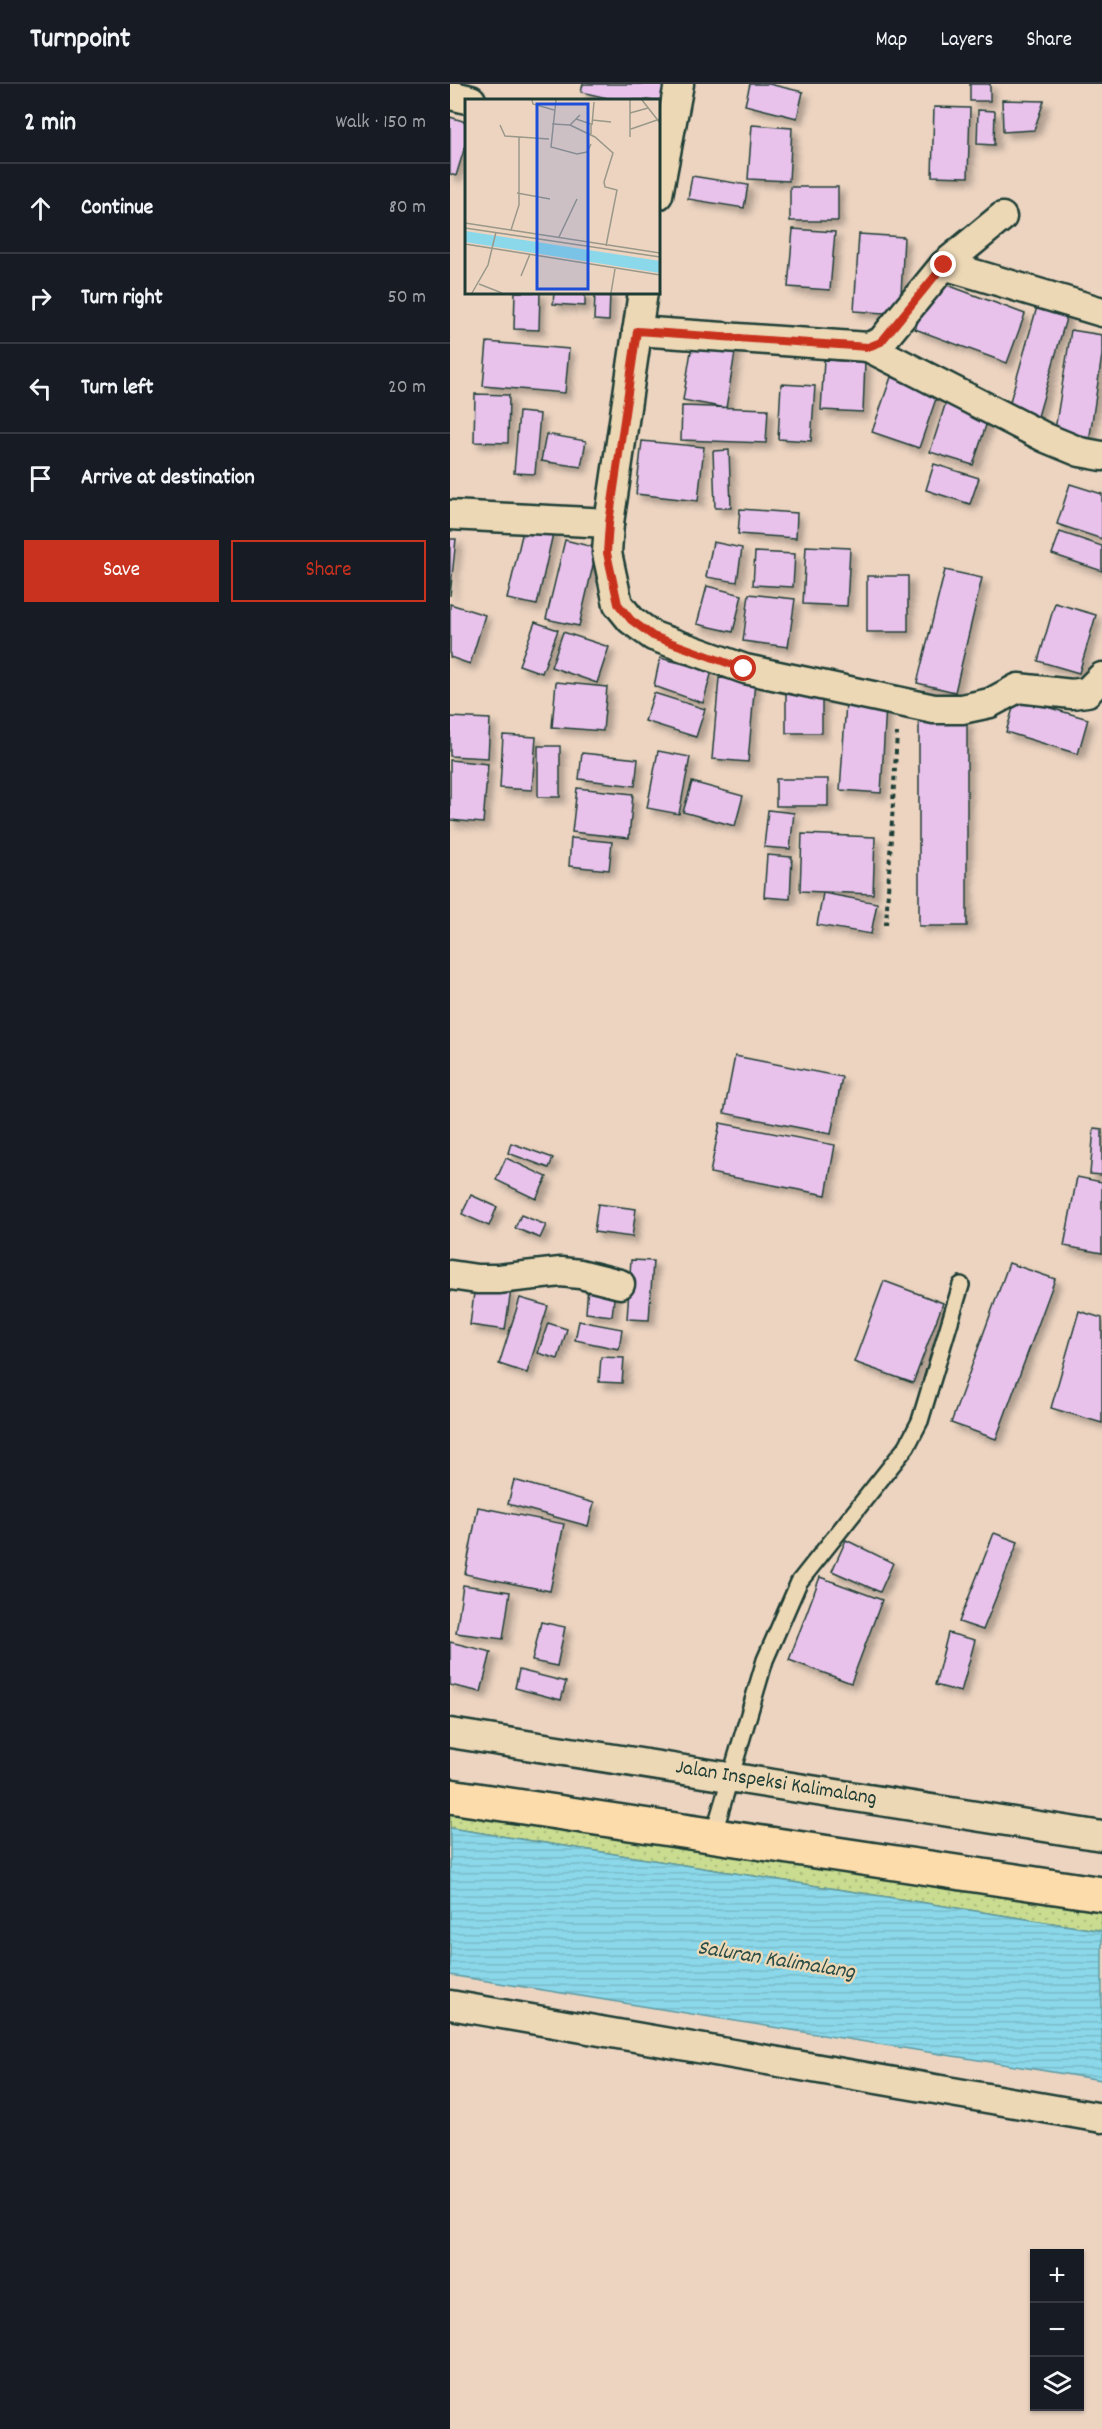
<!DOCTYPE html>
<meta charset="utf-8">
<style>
body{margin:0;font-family:Dekko,sans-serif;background:#20242c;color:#f1f3f6}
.controls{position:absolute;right:18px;bottom:18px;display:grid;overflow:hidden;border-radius:0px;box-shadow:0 2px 4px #0004}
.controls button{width:54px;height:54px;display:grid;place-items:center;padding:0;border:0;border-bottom:2px solid #363941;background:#171b24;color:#f1f3f6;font:30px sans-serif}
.stop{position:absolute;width:18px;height:18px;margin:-14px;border:4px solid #c8321e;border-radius:50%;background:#fff}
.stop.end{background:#c8321e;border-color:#fff;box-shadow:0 2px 6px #0008}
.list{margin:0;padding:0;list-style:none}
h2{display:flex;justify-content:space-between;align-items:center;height:78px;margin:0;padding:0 24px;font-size:26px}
h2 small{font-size:20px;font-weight:400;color:#9ea1a6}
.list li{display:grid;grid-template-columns:39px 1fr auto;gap:18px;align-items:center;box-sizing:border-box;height:90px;padding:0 24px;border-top:2px solid #363941}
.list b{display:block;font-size:22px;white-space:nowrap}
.list em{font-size:20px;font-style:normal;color:#9ea1a6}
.actions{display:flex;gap:12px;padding:18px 24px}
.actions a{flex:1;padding:14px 0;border:2px solid #c8321e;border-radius:0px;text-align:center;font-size:21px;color:#c8321e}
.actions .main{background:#c8321e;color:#fff}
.icon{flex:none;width:33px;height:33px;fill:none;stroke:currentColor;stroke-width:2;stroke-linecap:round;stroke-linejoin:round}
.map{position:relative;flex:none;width:652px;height:2345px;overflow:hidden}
header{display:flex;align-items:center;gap:36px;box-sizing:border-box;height:84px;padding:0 30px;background:#171b24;border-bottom:2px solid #363941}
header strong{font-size:28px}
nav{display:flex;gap:33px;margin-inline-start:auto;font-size:21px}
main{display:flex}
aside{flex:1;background:#171b24}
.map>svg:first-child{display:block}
.grass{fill:url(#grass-dots);stroke:#748c62;stroke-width:1.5}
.water{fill:url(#water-rules);stroke:#609aa1;stroke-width:1.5}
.building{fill:#e9c2ec;stroke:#1f3d34;stroke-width:1.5;filter:url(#shadow)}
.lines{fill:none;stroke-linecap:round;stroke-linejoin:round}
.lane-casing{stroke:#1f3d34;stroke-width:20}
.street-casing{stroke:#1f3d34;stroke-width:33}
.primary-casing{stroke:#1f3d34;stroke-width:38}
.path{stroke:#1f3d34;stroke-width:4;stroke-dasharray:4.5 4.5;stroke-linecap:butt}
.lane{stroke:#edd8b6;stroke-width:15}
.street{stroke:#edd8b6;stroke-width:28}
.primary{stroke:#fddcac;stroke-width:33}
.route{stroke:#c8321e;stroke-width:8}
.labels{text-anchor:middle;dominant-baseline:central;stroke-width:4.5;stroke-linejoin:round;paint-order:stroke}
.street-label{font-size:21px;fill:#1f3d34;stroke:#edd8b6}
.water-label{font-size:22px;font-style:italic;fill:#2a4c46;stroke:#edd8b6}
.inset-road{fill:none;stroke:#9a9889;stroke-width:1.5}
.view{fill:#1d4ed8;fill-opacity:0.15;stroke:#1d4ed8;stroke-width:3}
.inset-edge{fill:none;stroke:#1f3d34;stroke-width:3}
</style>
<header>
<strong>Turnpoint</strong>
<nav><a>Map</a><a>Layers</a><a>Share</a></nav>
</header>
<main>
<aside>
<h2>2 min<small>Walk · 150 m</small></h2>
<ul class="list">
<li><svg class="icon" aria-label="ahead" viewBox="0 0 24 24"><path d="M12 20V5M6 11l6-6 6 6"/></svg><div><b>Continue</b></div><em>80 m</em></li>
<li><svg class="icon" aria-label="right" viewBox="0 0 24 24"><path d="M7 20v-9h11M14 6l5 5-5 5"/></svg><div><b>Turn right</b></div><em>50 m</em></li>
<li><svg class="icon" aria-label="left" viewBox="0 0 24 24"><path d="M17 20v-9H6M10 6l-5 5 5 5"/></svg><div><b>Turn left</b></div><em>20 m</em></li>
<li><svg class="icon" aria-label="arrive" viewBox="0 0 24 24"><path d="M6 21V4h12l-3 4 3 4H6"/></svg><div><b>Arrive at destination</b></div></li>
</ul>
<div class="actions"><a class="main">Save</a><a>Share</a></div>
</aside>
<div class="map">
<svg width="652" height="2345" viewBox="0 0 652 2345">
<defs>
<pattern id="grass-dots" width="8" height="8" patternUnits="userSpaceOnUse" patternTransform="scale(1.5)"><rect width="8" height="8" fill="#c9dc90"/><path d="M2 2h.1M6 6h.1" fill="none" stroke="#acbe7d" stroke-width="1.8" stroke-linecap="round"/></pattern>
<pattern id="water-rules" width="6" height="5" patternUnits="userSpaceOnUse" patternTransform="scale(1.5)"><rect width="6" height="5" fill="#8bd8ea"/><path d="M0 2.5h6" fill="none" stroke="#78bac9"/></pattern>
<filter id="shadow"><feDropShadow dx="5.5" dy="5.5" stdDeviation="3" flood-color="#0004"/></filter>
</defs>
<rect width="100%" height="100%" fill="#ecd4c1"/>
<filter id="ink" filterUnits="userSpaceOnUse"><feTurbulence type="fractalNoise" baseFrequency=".0167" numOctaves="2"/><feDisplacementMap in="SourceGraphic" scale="12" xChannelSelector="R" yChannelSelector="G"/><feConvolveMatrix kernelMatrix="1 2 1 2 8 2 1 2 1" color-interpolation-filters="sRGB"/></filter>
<g filter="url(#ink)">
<polygon class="grass" points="0,1712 652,1810 652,1847 0,1744"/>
<polygon class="water" points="0,1744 652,1847 652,1996 0,1891"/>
<g class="building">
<polygon points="133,0 227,0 219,30 208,27 208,16 166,16 131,8"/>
<polygon points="300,0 319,0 353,8 347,34 295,21"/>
<rect x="520" y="0" width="20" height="17"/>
<polygon points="552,16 594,17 584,46 553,48"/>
<polygon points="484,23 520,24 518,93 482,92"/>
<polygon points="528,26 545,27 544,61 527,60"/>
<polygon points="0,33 16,38 16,59 6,92 0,90"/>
<polygon points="302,41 342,44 339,97 298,95"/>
<polygon points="242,92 298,101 294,124 238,115"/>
<rect x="340" y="103" width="48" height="34"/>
<polygon points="343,145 385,148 380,206 338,203"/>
<polygon points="409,150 454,153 450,230 404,227"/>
<polygon points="484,196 575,230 557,279 465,245"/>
<polygon points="65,208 90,208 89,246 64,245"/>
<polygon points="104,208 135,208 135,222 103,220"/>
<polygon points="145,208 160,208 159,237 144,236"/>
<polygon points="589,216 619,224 587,336 557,328"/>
<polygon points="621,246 652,251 652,271 639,358 604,352"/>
<polygon points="243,255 286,262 276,324 233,316"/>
<polygon points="37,258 119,265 115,309 33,302"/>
<polygon points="374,276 415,278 413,328 371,326"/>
<polygon points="441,293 488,309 469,364 422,348"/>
<polygon points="331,300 365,302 361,357 328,355"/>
<polygon points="25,310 59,311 58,359 24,358"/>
<polygon points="496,318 539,332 523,381 480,368"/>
<polygon points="232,322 318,325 316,359 231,356"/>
<polygon points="69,328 90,330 85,390 64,389"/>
<polygon points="96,350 136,357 131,383 91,377"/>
<polygon points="192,357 254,363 248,417 186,410"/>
<polygon points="279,366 281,424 265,424 263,367"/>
<polygon points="484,380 529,394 520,420 476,406"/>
<polygon points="620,400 652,410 652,455 607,440"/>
<polygon points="290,425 347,429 346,454 288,450"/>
<polygon points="75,438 104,445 87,521 57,515"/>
<polygon points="610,448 652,462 652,487 602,470"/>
<polygon points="0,455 6,455 0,512"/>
<polygon points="115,456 147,464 129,542 96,535"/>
<polygon points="263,458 292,464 287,498 256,493"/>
<polygon points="356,462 400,464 397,522 353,520"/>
<polygon points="305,468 345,470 343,503 303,501"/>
<polygon points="495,486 532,494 505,608 467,599"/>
<rect x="417" y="492" width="41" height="56"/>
<polygon points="257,502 292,511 283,548 247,540"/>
<polygon points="299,510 345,515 338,563 293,557"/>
<polygon points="605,519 646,531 629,589 588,577"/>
<polygon points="0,520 35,531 20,580 0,573"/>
<polygon points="85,538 108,546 92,589 69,581"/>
<polygon points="113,548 159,563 147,599 101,583"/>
<polygon points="210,574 262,587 253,619 204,602"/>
<polygon points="269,594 305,597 298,678 262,675"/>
<polygon points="106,598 157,603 153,647 102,643"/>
<polygon points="204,609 255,625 246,653 195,637"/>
<rect x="336" y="610" width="36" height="39"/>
<polygon points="566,614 638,635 628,670 556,648"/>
<polygon points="396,619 436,621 431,709 390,706"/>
<polygon points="0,633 40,635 38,674 0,672"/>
<rect x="469" y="637" width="48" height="205"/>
<polygon points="53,651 86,653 82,706 50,704"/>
<rect x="88" y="662" width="22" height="51"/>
<polygon points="208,667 240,673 229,730 197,724"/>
<polygon points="132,669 188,675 185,702 129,695"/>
<polygon points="0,676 38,680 33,739 0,736"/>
<rect x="326" y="695" width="52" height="27"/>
<polygon points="242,698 293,712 285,742 233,728"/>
<polygon points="127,704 183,710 179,754 122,748"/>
<polygon points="318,726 344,729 340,765 314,763"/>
<polygon points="352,750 425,753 423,810 350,807"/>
<polygon points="121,754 162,758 159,786 119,782"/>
<polygon points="317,771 342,773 340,815 314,813"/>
<polygon points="373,809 427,819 421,850 367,841"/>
<polygon points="285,972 392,993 381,1050 274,1029"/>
<polygon points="270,1039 385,1061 376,1111 260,1089"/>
<polygon points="644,1044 652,1045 652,1091 640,1090"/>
<polygon points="61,1059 103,1074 99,1084 58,1069"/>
<polygon points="56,1074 97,1093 86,1115 46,1096"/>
<polygon points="627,1093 652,1098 652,1169 614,1162"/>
<polygon points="21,1111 47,1123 39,1142 12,1130"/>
<polygon points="148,1120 186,1125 182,1153 144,1148"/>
<polygon points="71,1131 96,1141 90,1154 65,1144"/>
<polygon points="181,1176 203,1177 199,1236 177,1235"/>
<polygon points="559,1179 605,1195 546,1355 501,1339"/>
<polygon points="434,1197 493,1219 463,1299 404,1278"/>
<polygon points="25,1201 61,1206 55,1246 20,1241"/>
<polygon points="138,1201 165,1205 162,1232 136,1229"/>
<polygon points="70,1214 98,1222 77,1289 49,1280"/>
<polygon points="629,1227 652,1234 652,1339 601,1324"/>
<polygon points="129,1237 172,1245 169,1265 125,1256"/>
<polygon points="98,1239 117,1245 108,1275 88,1269"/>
<polygon points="151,1273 174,1274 172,1299 149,1298"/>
<polygon points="64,1396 144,1419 138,1442 58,1420"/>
<polygon points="28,1423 114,1440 100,1507 15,1490"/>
<polygon points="544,1449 568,1458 533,1546 509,1538"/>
<polygon points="396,1456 443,1479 430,1508 382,1487"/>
<polygon points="370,1493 432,1516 401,1599 339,1576"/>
<polygon points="13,1501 60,1508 53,1555 6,1549"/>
<polygon points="91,1538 115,1543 107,1582 82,1577"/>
<polygon points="498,1549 525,1556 511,1608 485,1601"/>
<polygon points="0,1558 41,1568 31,1608 0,1601"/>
<polygon points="69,1586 116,1598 111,1616 65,1604"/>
</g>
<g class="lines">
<defs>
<polyline id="lane" points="263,1752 315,1576 349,1498 457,1362 470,1337 511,1201"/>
<g id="street">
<polyline points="0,11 21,16"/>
<polyline points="208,111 229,0"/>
<polyline points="494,181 652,228"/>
<polyline points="193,208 159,439 157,469 168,520 181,536 203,552 295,585 484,625 512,625 540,619 568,604 622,610 637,608 652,593"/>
<polyline points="187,247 418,263 431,258 494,181 552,133"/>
<polyline points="418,263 596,354 630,368 652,372"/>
<polyline points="0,431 159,439"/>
<polyline points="0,1191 27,1195 48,1195 111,1188 130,1190 170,1200"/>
<polyline points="0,1649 652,1752"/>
<polyline points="0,1921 652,2034"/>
</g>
<polyline id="primary" points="0,1712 652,1810"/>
</defs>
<use href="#lane" class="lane-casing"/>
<use href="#street" class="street-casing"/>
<use href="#primary" class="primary-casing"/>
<polyline class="path" points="436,841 447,649"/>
<use href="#lane" class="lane"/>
<use href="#street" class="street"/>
<use href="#primary" class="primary"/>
</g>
</g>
<g class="lines" filter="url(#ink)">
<polyline class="route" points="294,585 203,552 181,536 168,520 157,469 159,439 187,247 418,263 431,258 494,181"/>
</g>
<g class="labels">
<g class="street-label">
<text transform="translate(326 1700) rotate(9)">Jalan Inspeksi Kalimalang</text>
</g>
<g class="water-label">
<text transform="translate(326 1877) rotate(9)">Saluran Kalimalang</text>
</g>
</g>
<g transform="translate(15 15)">
<rect width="195" height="195" fill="#ecd4c1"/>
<path d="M 0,132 L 195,162 L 195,174 L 0,143 Z" fill="#8bd8ea"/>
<path class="inset-road" d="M 67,1 L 68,5 L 89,11M 91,1 L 86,48 L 112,55 L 122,53 L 126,45M 177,1 L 195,24M 165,14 L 183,9M 111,20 L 126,25 L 126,35M 127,21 L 146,23M 87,25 L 105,26 L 115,16M 35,26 L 40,37 L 84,40M 105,26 L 130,38 L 148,54 L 139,83 L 140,88 L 152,91 L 141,147M 127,26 L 129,3M 166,30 L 195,20M 165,38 L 165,1M 52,94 L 85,100M 0,124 L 195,154M 0,129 L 195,158M 46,131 L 54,106 L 54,38M 94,138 L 112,100M 0,145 L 195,176M 56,177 L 65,155M 14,185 L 37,194M 7,194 L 23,166 L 31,133M 146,194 L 150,170"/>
<path class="view" d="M 72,5 L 123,5 L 123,190 L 72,190 Z"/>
<rect width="195" height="195" class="inset-edge"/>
</g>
</svg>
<div class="controls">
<button>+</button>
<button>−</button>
<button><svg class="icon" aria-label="layers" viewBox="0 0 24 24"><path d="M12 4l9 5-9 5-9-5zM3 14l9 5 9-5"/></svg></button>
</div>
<div class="stop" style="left:294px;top:585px"></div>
<div class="stop end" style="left:494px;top:181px"></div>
</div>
</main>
